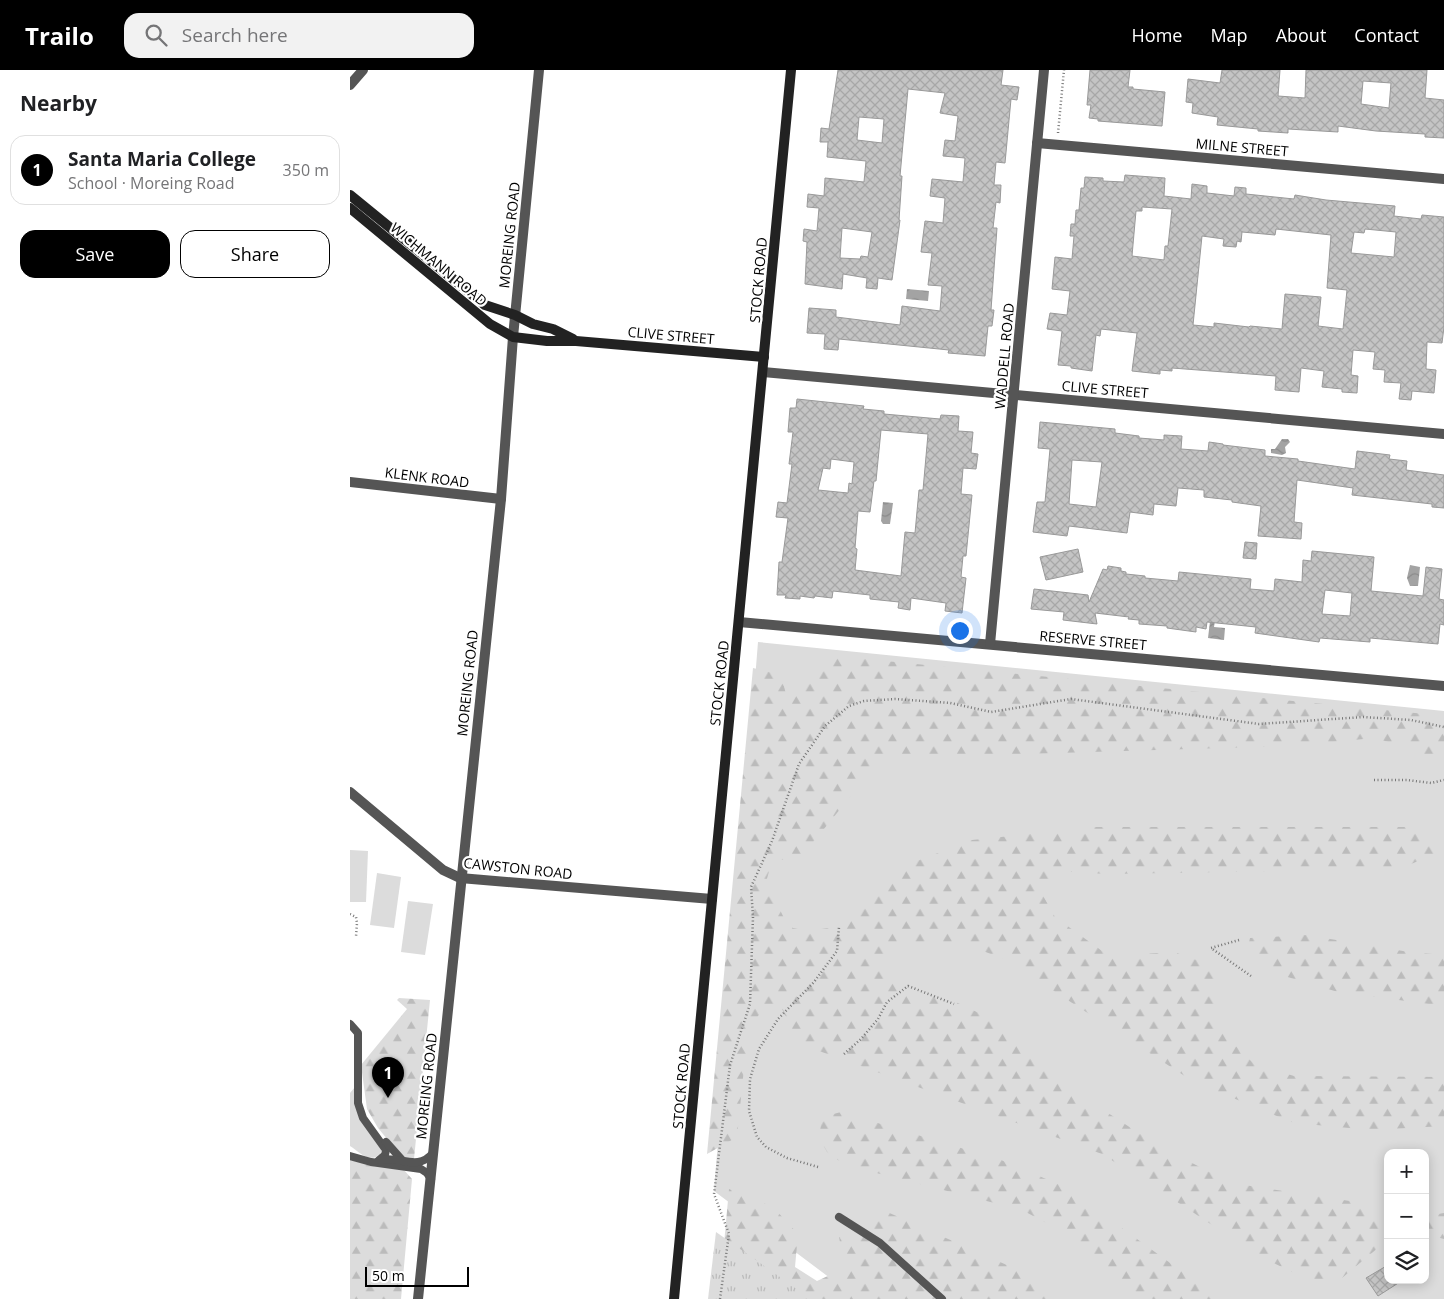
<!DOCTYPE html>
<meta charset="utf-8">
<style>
body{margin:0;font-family:"Open Sans",sans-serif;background:#f2f2f2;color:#202124}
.controls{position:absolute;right:15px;bottom:15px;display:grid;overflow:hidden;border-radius:10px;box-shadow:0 2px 12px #0003}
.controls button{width:45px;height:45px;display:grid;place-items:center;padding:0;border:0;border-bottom:1px solid #e0e0e0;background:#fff;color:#202124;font:25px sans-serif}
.scale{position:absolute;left:15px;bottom:12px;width:104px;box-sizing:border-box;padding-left:5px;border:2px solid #000;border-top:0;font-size:14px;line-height:18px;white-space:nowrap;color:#000;-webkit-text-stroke:4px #fff;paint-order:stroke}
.you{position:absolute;left:609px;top:560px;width:18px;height:18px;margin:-12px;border:4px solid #fff;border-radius:50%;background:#1a73e8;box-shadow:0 0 0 8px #1a73e833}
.badge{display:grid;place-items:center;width:32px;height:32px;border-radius:50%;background:#000;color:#fff;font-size:16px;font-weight:700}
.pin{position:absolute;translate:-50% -41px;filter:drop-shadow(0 1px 2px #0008)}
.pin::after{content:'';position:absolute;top:26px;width:18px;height:15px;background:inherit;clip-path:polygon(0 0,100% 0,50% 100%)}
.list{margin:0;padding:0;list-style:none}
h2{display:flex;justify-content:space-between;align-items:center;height:65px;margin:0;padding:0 20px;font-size:21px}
h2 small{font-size:16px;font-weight:400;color:#757577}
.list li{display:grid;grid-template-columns:32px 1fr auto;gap:15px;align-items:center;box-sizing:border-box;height:70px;margin:0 10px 10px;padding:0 10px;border:1px solid #e0e0e0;border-radius:15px}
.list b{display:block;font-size:19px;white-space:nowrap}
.list p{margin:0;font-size:16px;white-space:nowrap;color:#757577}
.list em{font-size:16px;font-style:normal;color:#757577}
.actions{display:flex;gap:10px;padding:15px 20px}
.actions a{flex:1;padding:11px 0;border:1px solid #000;border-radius:15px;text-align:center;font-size:18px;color:#000}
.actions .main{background:#000;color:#fff}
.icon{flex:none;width:28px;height:28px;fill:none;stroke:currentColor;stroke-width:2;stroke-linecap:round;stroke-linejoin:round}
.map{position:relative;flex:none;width:1094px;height:1229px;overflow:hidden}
header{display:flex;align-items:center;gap:30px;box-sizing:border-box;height:70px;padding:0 25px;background:#000;color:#fff}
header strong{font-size:24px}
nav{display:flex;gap:28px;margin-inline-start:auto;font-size:18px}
.search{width:350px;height:45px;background:#f2f2f2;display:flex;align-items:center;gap:12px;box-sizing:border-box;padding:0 18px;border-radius:15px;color:#757577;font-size:19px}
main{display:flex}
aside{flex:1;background:#fff}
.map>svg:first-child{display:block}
.green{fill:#dcdcdc;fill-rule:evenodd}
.forest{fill:url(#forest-firs)}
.park{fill:url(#park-tufts)}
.water{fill:url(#water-waves)}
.building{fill:url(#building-cross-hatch);stroke:#999;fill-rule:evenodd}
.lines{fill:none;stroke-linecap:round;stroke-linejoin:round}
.path{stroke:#777;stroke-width:2.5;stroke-dasharray:1 2.5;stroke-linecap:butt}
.lane{stroke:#555;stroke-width:8}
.street{stroke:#555;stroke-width:10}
.secondary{stroke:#222;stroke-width:10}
.labels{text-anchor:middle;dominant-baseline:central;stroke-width:4.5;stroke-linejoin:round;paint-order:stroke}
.street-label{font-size:14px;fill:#000;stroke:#fff}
</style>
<header>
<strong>Trailo</strong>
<div class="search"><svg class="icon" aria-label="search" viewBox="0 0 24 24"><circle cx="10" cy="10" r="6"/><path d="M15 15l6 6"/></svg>Search here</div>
<nav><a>Home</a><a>Map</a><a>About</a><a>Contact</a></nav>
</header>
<main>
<aside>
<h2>Nearby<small></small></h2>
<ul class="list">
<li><span class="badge">1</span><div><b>Santa Maria College</b><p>School · Moreing Road</p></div><em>350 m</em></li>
</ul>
<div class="actions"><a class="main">Save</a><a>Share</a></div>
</aside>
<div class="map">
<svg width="1094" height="1229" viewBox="0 0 1094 1229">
<defs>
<pattern id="forest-firs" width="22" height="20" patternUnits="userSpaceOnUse" patternTransform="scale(1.25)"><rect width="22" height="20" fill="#dcdcdc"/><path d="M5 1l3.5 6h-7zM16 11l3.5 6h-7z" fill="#bbb"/></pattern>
<pattern id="park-tufts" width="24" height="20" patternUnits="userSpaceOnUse" patternTransform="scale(1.25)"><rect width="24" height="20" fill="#dcdcdc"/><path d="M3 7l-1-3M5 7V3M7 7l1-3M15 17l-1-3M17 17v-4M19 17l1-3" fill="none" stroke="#bbb"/></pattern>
<pattern id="water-waves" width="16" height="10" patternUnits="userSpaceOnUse" patternTransform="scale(1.25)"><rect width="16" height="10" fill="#a3a3a3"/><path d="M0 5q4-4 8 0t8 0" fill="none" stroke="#8b8b8b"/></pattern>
<pattern id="building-cross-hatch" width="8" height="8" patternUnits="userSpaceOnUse" patternTransform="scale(1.25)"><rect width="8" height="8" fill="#c4c4c4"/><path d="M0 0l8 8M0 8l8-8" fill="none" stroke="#a7a7a7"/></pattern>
</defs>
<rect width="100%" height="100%" fill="#fff"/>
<g class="green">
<path d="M 408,572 L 1094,641 L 1094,1229 L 508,1229 L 364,1121 ZM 1038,1083 L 1075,1083 L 1075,1210 L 1038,1210 Z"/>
<polygon points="0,780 18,781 16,832 0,832"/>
<polygon points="27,803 51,807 44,858 20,855"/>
<polygon points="58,831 83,834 75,885 51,882"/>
<path d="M 5,1017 L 6,1028 L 32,1078 L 30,1085 C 17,1093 10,1082 0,1076 L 0,1023 Z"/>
</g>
<g class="forest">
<polygon points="484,586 1075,644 1091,648 1094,655 1094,681 1080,688 1064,687 1060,678 1024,668 941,676 538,688 509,716 451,787 422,791 416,812 434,848 443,858 458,861 478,858 510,840 546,799 622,770 745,757 1070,757 1086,783 1050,799 757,804 704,801 691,822 705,847 759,886 824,882 861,895 869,912 863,939 869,959 904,994 944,1006 1094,1007 1094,1056 1022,1060 944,1053 844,1012 656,890 613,873 551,875 527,895 556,921 589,924 654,955 732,1026 807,1075 881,1113 1033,1136 1029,1177 992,1208 967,1214 907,1185 835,1137 752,1084 450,974 431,937 414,938 400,957 394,998 387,1067 357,1084 403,598 431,605 436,624"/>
<polygon points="956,865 1059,882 1094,885 1094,936 988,922 914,900 897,882 900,868"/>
<polygon points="49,928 80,930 64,1089 52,1087 28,1058 17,1039 11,995 57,939 47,930"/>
<polygon points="491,1042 651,1090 715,1117 870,1229 794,1229 721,1166 672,1140 495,1095 477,1082 469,1068 472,1047"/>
<polygon points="0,1090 27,1096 54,1100 62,1109 51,1229 0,1229"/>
<polygon points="379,1119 423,1137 448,1164 445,1197 467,1211 495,1198 489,1167 520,1167 526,1137 686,1208 711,1229 369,1229"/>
<polygon points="1094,1143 1094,1169 1075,1164 1075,1146"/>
</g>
<polygon class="park" points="366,1162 461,1229 358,1229"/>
<g class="water">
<polygon points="557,219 579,221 578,231 556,229"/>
<polygon points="932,369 938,369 940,372 935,377 936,383 932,385 921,383 921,379 925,379"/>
<polygon points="533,432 543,433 540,454 533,454 531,451"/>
<polygon points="1060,495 1070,497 1068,516 1060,516 1057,508"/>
<polygon points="861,543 866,544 864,557 875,558 874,570 858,568"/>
</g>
<g class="building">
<path d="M 488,0 L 653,0 L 651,15 L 669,17 L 667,30 L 661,29 L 655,93 L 646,92 L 644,115 L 651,115 L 650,133 L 646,132 L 643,158 L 647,158 L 641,240 L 644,240 L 642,256 L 638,256 L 635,286 L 598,283 L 599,280 L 489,269 L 488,280 L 474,279 L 475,264 L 457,263 L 459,238 L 486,240 L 486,247 L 550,255 L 552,236 L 590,241 L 592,216 L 578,215 L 582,183 L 571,182 L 575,151 L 593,153 L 595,128 L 580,126 L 582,109 L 613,112 L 615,88 L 593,86 L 595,70 L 605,71 L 608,46 L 590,43 L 595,23 L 558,19 L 550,106 L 552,106 L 549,150 L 550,150 L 542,210 L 528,208 L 527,219 L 516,218 L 517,208 L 493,204 L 492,219 L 455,214 L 457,172 L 453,171 L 454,159 L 467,161 L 469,138 L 457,137 L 458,124 L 474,126 L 475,108 L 514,112 L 516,91 L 477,87 L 478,72 L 470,72 L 471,58 L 479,59 ZM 509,47 L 534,49 L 532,73 L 507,70 ZM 492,158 L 522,162 L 518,187 L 511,186 L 510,189 L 490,188 Z"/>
<polygon points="740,0 780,0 778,17 783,17 783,19 815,22 812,56 748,51 748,49 739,48 741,35 737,35"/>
<path d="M 872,0 L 930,0 L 928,26 L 955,28 L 956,0 L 1077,0 L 1075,28 L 1094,30 L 1094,68 L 1075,67 L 1075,64 L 1026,61 L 988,56 L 988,62 L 938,59 L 938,63 L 908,61 L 908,59 L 867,55 L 868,47 L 842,43 L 843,33 L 836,32 L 838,9 L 870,13 ZM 1013,11 L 1041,13 L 1039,38 L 1011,34 Z"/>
<path d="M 775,105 L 815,108 L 814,126 L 841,129 L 842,114 L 857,116 L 857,123 L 884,126 L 885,117 L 896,118 L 896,124 L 944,129 L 945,125 L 976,130 L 1045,136 L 1044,146 L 1071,149 L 1072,145 L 1094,147 L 1094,257 L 1092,273 L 1077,272 L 1076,299 L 1086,300 L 1084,323 L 1062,321 L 1061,330 L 1049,329 L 1051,313 L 1034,312 L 1035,300 L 1023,299 L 1025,282 L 1003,280 L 1001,305 L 1008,306 L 1007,323 L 992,322 L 992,319 L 972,317 L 974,301 L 951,298 L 949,322 L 925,320 L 926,306 L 822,298 L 822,301 L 810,300 L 810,304 L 782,301 L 787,263 L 751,259 L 750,266 L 746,265 L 742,301 L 721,298 L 721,296 L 708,295 L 712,261 L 697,259 L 700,243 L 717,245 L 720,221 L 702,219 L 705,187 L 722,189 L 724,166 L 720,166 L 721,154 L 725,154 L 726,140 L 729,140 L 731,118 L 734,118 L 735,107 L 753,108 L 753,111 L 774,112 ZM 792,137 L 822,139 L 818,176 L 815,176 L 814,190 L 782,186 L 786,141 L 792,141 ZM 926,159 L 981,165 L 977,218 L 997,220 L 993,259 L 968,256 L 971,227 L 935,224 L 932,259 L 900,256 L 899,257 L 864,253 L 864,257 L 843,255 L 852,166 L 874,169 L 873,176 L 886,177 L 887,171 L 891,172 L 892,162 L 925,165 ZM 1015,159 L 1046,162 L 1044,187 L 1001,183 L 1004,162 L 1014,163 Z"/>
<path d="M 447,329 L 514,336 L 513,339 L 534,341 L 534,344 L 590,349 L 591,345 L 609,346 L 608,361 L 623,362 L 621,383 L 628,384 L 626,399 L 613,398 L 611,424 L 622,425 L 616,486 L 613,486 L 611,507 L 616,508 L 612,543 L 595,541 L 596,533 L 561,528 L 560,540 L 548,538 L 549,532 L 520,529 L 520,525 L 483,521 L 482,528 L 465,526 L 464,528 L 450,526 L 450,529 L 435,528 L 436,525 L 427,525 L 429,492 L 432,492 L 438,448 L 426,447 L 428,432 L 437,433 L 442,394 L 439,394 L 443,362 L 438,362 L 440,338 L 446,338 ZM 531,360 L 578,364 L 573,420 L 569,420 L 565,463 L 555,462 L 551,506 L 505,500 L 507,479 L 505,478 L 508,441 L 520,442 L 524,411 L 526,411 ZM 481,389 L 504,392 L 502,414 L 499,413 L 498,423 L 468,420 L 473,398 L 480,399 Z"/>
<path d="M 690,352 L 765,359 L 765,363 L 789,366 L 789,368 L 814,370 L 814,365 L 832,366 L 831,379 L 858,381 L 859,372 L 873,374 L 873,375 L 915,380 L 915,386 L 948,389 L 948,391 L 1005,399 L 1007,381 L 1040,385 L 1039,389 L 1057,391 L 1056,400 L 1094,405 L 1094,438 L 1082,437 L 1082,434 L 1002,425 L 1003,418 L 947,410 L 944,452 L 952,453 L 951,469 L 908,466 L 911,436 L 882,432 L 882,430 L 854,427 L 854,420 L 828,418 L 826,436 L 804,434 L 803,445 L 780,442 L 777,463 L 719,456 L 717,466 L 683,462 L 687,432 L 695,432 L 700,379 L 688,378 ZM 722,390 L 752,392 L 746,437 L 719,434 Z"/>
<polygon points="895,472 907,473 906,489 893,488"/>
<polygon points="728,479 733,502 696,510 690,487"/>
<path d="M 962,481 L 1024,487 L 1021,521 L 1073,526 L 1076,497 L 1092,499 L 1089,529 L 1094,530 L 1094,555 L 1090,554 L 1088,574 L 1020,568 L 1020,572 L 970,568 L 969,572 L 905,563 L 906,557 L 857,552 L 856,559 L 846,557 L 846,562 L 817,558 L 817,556 L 789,554 L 789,550 L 778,549 L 779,547 L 745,543 L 747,554 L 713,550 L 714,542 L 681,539 L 684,519 L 738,525 L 739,532 L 753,499 L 757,500 L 758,496 L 771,498 L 771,501 L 776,502 L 776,504 L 795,506 L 795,508 L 828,511 L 829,502 L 901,509 L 900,519 L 924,521 L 925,509 L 952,512 L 953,490 L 961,491 ZM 975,520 L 1002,523 L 1000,546 L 972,544 Z"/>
<polygon points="1038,1195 1038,1210 1053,1210 1028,1226 1016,1208"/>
</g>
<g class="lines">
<g class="path">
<polyline points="708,63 714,0"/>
<polyline points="1024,710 1057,710 1081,713 1094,710"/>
<polyline points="0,844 6,847 7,853 6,867"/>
<polyline points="889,870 861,878 901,906"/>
<polyline points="494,984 511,969 528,949 537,932 558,916 604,934"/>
<polyline points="468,1097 437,1088 416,1077 407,1067 399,1041 400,1009 409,979 428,949 464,912 487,881 489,857"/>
<polyline points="370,1229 379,1164 364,1124 380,995 400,934 403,847 401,817 422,771 449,694 475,656 499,636 514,631 545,629 600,633 641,642 721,629 909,654 1013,647 1061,650 1094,657"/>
</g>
<g class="lane">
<polyline points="0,954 8,963 8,1033 13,1048 36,1080 35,1085 28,1091"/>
<polyline points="36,1072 52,1090"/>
<polyline points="0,1086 21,1092 71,1099 77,1103 81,1109"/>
<path d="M 30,1090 C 50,1085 67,1102 83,1083"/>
<polyline points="489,1147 530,1173 592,1229"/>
</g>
<g class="street">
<polyline points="0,15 13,0"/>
<polyline points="687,73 1094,109"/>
<polyline points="413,302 1094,364"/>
<polyline points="0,412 151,429"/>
<polyline points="389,552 1094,616"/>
<polyline points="640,574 694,0"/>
<polyline points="0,722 93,800 110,808 362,829"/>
<polyline points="68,1229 151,429 163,267 189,0"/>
</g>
<g class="secondary">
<polyline points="0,125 135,235 165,245 183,254 203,259 223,269"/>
<polyline points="0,138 140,254 163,267 197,271 226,271 414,287"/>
<polyline points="324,1229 441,0"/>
</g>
</g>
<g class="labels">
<g class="street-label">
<text transform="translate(892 77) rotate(5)">MILNE STREET</text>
<text transform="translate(159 165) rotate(-84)">MOREING ROAD</text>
<text transform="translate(89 194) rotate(40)">WICHMANN ROAD</text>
<text transform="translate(408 210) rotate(-85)">STOCK ROAD</text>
<text transform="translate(321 265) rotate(5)">CLIVE STREET</text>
<text transform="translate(654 286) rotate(-85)">WADDELL ROAD</text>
<text transform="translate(755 319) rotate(5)">CLIVE STREET</text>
<text transform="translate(77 407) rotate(7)">KLENK ROAD</text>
<text transform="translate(743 570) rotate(5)">RESERVE STREET</text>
<text transform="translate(117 613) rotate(-84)">MOREING ROAD</text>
<text transform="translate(369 613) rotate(-84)">STOCK ROAD</text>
<text transform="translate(168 798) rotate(6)">CAWSTON ROAD</text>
<text transform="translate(76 1016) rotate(-84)">MOREING ROAD</text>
<text transform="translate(331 1016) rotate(-85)">STOCK ROAD</text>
</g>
</g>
</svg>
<div class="controls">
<button>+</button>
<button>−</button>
<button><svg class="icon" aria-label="layers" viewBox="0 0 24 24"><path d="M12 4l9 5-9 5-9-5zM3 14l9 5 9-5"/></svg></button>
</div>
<div class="scale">50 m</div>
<div class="you"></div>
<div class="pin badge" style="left:38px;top:1028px">1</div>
</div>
</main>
